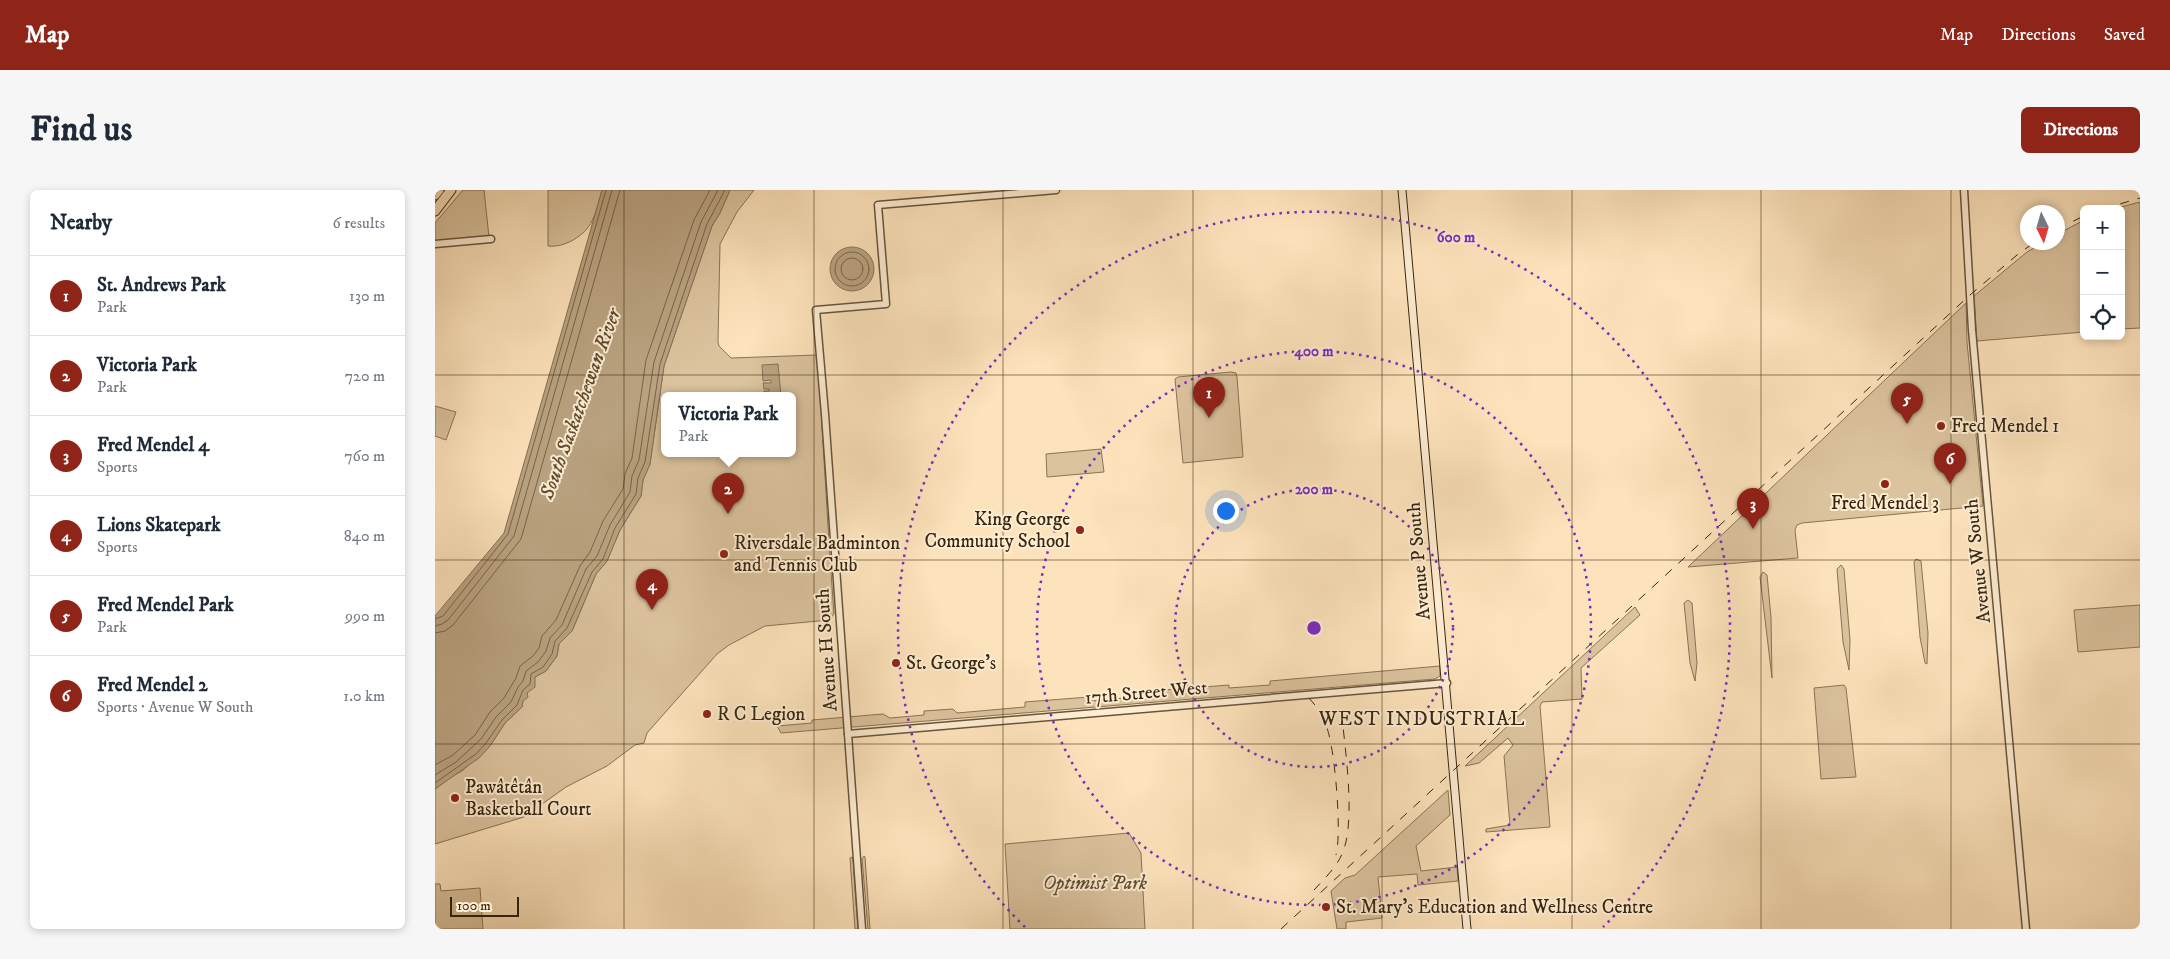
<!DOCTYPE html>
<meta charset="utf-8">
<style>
body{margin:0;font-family:"IM FELL DW Pica",serif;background:#f6f6f7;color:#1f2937}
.controls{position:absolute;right:15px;top:15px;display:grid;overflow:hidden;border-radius:8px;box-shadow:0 2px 8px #0003}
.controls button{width:45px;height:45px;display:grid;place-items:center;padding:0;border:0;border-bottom:1px solid #e0e1e3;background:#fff;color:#1f2937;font:25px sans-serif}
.compass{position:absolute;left:1585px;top:15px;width:45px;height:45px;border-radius:50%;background:#fff;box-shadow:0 2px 8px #0003;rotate:175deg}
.scale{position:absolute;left:15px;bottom:12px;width:69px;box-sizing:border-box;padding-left:5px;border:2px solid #37260e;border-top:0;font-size:14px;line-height:18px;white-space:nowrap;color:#37260e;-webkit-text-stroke:4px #feedd3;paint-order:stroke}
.you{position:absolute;left:790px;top:320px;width:18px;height:18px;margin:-12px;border:4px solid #fff;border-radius:50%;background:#1a73e8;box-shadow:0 0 0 8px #1a73e833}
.badge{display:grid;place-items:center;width:32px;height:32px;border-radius:50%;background:#8f2418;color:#fff;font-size:16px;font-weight:700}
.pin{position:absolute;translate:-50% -41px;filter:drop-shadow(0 1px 2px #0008)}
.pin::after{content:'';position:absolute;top:26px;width:18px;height:15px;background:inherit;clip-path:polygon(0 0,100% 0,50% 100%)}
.popup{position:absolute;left:226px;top:202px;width:135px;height:65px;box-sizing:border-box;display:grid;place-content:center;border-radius:8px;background:#fff;filter:drop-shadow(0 1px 4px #0005);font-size:16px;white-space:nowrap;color:#747a83}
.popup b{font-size:19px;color:#1f2937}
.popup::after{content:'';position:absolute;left:50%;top:100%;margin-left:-10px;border:10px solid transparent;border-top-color:#fff}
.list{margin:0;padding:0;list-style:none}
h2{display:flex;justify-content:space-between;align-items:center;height:65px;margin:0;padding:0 20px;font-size:21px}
h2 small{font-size:16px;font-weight:400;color:#747a83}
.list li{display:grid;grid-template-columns:32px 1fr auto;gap:15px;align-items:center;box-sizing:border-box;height:80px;padding:0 20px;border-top:1px solid #e0e1e3}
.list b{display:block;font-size:19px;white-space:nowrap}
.list p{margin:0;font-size:16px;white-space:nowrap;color:#747a83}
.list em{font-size:16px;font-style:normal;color:#747a83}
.icon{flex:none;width:28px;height:28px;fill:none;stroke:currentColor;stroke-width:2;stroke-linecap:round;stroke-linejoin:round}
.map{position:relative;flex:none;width:1705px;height:739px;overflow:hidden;border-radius:8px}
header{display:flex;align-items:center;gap:30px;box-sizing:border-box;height:70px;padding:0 25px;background:#8f2418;color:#fff}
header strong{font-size:24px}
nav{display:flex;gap:28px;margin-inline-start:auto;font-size:18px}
.intro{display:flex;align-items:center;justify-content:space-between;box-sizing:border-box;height:120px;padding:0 30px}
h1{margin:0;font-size:35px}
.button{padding:12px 22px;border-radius:8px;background:#8f2418;color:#fff;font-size:18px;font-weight:700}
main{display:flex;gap:30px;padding:0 30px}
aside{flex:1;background:#fff;border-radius:8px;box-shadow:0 2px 8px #0003}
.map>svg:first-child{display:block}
.green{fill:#dbc39e;stroke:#897456;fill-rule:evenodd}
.water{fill:#baa381;stroke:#867153}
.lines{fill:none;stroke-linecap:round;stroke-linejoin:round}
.shore{stroke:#786448;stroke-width:1}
.tertiary-casing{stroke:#68553a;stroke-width:9}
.secondary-casing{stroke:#37260e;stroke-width:9}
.motorway-casing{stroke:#37260e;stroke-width:11}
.tertiary{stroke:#feedd3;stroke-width:6}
.secondary{stroke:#feedd3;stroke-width:7}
.motorway{stroke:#fde3bc;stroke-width:9}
.rail{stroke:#37260e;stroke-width:1;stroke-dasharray:9 9;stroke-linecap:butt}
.grid{fill:none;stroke:#37260e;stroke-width:1;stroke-opacity:0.55}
.ring{fill:none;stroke:#7b2cbf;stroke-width:2.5;stroke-dasharray:2.5 5}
.poi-dot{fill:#8f2418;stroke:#feedd3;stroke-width:2}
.labels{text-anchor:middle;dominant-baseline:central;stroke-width:4;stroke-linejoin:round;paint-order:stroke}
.poi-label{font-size:19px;fill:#37260e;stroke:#feedd3;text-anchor:start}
.street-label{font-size:19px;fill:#37260e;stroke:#feedd3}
.park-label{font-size:19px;font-style:italic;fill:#604d32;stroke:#feedd3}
.water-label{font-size:20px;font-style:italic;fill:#5e4c30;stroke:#feedd3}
.neighbourhood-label{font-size:20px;letter-spacing:1px;fill:#37260e;stroke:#feedd3}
.centre{fill:#7b2cbf;stroke:#feedd3;stroke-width:2.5}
.ring-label{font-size:15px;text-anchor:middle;font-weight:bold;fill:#7b2cbf;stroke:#feedd3;stroke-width:4;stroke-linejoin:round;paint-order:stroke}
</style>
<header>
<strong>Map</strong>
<nav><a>Map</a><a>Directions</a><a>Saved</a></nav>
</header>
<div class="intro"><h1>Find us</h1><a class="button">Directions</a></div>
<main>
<aside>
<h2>Nearby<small>6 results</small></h2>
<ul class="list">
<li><span class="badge">1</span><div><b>St. Andrews Park</b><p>Park</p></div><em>130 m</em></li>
<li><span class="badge">2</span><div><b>Victoria Park</b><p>Park</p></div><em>720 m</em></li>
<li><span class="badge">3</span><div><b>Fred Mendel 4</b><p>Sports</p></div><em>760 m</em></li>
<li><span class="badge">4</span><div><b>Lions Skatepark</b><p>Sports</p></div><em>840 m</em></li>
<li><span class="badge">5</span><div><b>Fred Mendel Park</b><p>Park</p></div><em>990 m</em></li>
<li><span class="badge">6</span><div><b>Fred Mendel 2</b><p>Sports · Avenue W South</p></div><em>1.0 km</em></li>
</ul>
</aside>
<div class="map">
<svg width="1705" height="739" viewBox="0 0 1705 739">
<rect width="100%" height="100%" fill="#fde3bc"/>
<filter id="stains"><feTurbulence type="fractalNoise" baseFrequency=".004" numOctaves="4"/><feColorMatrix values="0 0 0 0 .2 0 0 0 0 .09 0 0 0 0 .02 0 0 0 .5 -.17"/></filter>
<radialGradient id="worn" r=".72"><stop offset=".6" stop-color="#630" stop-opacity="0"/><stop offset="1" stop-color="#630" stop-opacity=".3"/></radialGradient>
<g class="green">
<polygon points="28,0 49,0 54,47 0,52 0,33"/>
<path d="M 113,0 L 167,0 C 164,10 162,22 157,31 C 150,46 129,58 113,56 Z"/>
<path d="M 295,0 L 319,0 L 302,22 L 285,54 L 283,152 L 284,156 L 296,168 L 382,165 C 389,251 392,337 399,424 L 394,430 L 330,436 L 294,455 L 282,464 L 212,543 L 209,553 L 200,555 L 172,576 L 131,597 L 89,627 L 0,654 L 0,599 L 16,587 L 27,581 L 55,556 L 70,533 L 87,517 L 88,511 L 100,487 L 111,481 L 122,466 L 124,454 L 137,441 L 161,384 L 172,371 L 185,340 L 206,306 L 208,290 L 215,274 L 229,176 L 277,36 L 285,23 ZM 229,205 L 357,205 L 357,263 L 229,263 Z"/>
<polygon points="1705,12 1705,138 1686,139 1686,19 1678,19"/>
<polygon points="1649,30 1649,142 1542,151 1539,106 1592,62 1608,53 1622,52 1623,44"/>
<polygon points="1531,113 1532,152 1548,316 1367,333 1362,335 1360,340 1363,368 1253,377"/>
<polygon points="796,182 801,183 802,187 808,267 748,273 740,189 743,187"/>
<polygon points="0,216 21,222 11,250 0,246"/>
<polygon points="666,259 669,282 612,287 611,264"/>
<polygon points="1481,369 1486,371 1493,443 1492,474 1490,473 1485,447 1479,372"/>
<polygon points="1406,375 1409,379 1415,450 1414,480 1408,452 1402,379"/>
<polygon points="1328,382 1332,385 1336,427 1337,488 1325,387"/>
<polygon points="1253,410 1257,413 1262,473 1260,491 1255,473 1249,413"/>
<polygon points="1705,415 1705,457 1643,462 1639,420"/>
<polygon points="1200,417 1205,425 1146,478 1147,509 1107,512 1105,516 1115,637 1051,642 1051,639 1075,635 1069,566 1078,555 1073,548 1044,573 1030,576"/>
<polygon points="1005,476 1005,486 1000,489 346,543 342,536 377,533 377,530 448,524 455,528 489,525 489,521 518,519 522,523 590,517 590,512 654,507 655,511 724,505 730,500 794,495 794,498 835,495 835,491"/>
<polygon points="1409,495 1411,498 1421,587 1386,589 1379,498"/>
<polygon points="1013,600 1015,625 981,656 986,681 1022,677 1023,691 983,695 982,684 943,687 947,728 911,732 911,739 902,739 896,701 910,688 920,685"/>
<polygon points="694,643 706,663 710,739 575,739 570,654"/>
<polygon points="429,666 430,667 435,739 433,739 427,669"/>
<polygon points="417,667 418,670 423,739 420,739 415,668"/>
<polygon points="0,694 5,694 6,701 45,698 48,739 0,739"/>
</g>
<g class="water">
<polygon points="167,0 295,0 285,23 277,36 229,176 215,274 208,290 206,306 185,340 172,371 161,384 137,441 124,454 122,466 111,481 100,487 100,497 92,503 93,507 88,511 87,517 70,533 55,556 44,568 0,599 0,426 69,343"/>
<circle cx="417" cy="79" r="22"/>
<polygon points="343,174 346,205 329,205 329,201 334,201 334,199 329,199 328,193 336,193 336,190 328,191 327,175"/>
</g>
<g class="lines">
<g class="shore">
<circle cx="417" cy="79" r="17"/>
<circle cx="417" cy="79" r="11"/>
<polyline points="0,429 8,426 73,344 171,0"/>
<polyline points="0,436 7,434 13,430 79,346 177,0"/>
<polyline points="0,443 10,441 18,435 86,349 185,0"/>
<polyline points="0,575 18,565 40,545 55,522 69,508 81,488 85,476 98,466 104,458 107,446 121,430 145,376 155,362 168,331 188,299 190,284 197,268 211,170 259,30 275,0"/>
<polyline points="0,585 21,572 46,549 61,527 76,512 83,497 88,491 91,481 103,472 111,461 115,448 127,435 151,379 162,366 175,335 195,302 197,286 204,270 219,172 266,32 283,0"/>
<polyline points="0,593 41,564 51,553 67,530 82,515 88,500 95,494 96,484 108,477 117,464 120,451 132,438 157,382 168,369 180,338 201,304 203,288 210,272 225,174 272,34 290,0"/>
</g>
<defs>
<g id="tertiary">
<polyline points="1529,0 1537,140 1591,739"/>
<polyline points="0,54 56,49"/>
<polyline points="413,544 1012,493"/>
<polyline points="427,739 390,224 381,120 451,114 443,15 621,0"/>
</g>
<polyline id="secondary" points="967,0 1032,739"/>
<g id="motorway">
<polyline points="0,5 4,0"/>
<polyline points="0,21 16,0"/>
</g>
</defs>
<use href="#tertiary" class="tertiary-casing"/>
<use href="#secondary" class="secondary-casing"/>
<use href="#motorway" class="motorway-casing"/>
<use href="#tertiary" class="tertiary"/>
<use href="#secondary" class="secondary"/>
<use href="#motorway" class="motorway"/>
<g class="rail">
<polyline points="1668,19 1705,8"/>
<polyline points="1622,39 1649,26"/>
<path d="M 874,508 C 882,517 889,526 892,538 C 900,560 907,643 901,665"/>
<path d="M 879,700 C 889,689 901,678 907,664 C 922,631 909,554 906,516"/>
<polyline points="846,739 1535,105 1582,65 1600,52"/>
</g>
</g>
<path class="grid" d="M 189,0 L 189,739M 379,0 L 379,739M 568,0 L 568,739M 758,0 L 758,739M 947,0 L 947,739M 1137,0 L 1137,739M 1326,0 L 1326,739M 1516,0 L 1516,739M 0,185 L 1705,185M 0,370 L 1705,370M 0,554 L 1705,554"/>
<g class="ring">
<circle cx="879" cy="438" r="139"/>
<circle cx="879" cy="438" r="277"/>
<path d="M590 737A416 416 0 1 1 1168 737"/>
</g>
<g class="poi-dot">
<circle cx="1506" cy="236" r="5"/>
<circle cx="1450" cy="294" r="5"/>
<circle cx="645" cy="340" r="5"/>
<circle cx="289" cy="364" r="5"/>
<circle cx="461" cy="473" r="5"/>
<circle cx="272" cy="524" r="5"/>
<circle cx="20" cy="608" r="5"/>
<circle cx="891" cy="717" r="5"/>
</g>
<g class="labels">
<g class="poi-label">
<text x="1516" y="236">Fred Mendel 1</text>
<text x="1450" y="313" text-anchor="middle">Fred Mendel 3</text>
<text x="635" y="329" text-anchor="end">King George<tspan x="635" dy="22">Community School</tspan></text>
<text x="299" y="353">Riversdale Badminton<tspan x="299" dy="22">and Tennis Club</tspan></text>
<text x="471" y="473">St. George's</text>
<text x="282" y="524">R C Legion</text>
<text x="30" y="597">Pawâtêtân<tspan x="30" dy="22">Basketball Court</tspan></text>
<text x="901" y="717">St. Mary's Education and Wellness Centre</text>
</g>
<g class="street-label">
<text transform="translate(984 371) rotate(-95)">Avenue P South</text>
<text transform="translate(1543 371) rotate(-96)">Avenue W South</text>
<text transform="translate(392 460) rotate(-94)">Avenue H South</text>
<text transform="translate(711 503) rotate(-5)">17th Street West</text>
</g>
<g class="park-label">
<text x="660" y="693">Optimist Park</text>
</g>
<g class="water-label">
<text transform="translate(146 214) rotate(-70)">South Saskatchewan River</text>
</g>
<g class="neighbourhood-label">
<text x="987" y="529">WEST INDUSTRIAL</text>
</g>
</g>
<circle cx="879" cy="438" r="8" class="centre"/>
<g class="ring-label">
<text x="1021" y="52">600 m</text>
<text x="879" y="166">400 m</text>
<text x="879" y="304">200 m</text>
</g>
<rect width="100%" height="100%" filter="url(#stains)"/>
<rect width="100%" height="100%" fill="url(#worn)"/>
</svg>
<div class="controls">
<button>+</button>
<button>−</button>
<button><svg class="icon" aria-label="locate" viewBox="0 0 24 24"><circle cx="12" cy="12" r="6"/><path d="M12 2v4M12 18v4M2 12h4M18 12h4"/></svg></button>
</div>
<svg class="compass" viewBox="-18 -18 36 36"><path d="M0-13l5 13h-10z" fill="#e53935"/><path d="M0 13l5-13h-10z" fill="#747a83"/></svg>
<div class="scale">100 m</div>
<div class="you"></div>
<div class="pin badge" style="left:774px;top:228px">1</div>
<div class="pin badge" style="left:293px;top:324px">2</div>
<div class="popup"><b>Victoria Park</b>Park</div>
<div class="pin badge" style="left:1318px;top:339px">3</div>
<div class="pin badge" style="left:217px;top:420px">4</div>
<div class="pin badge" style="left:1472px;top:234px">5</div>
<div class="pin badge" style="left:1515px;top:294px">6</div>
</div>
</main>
